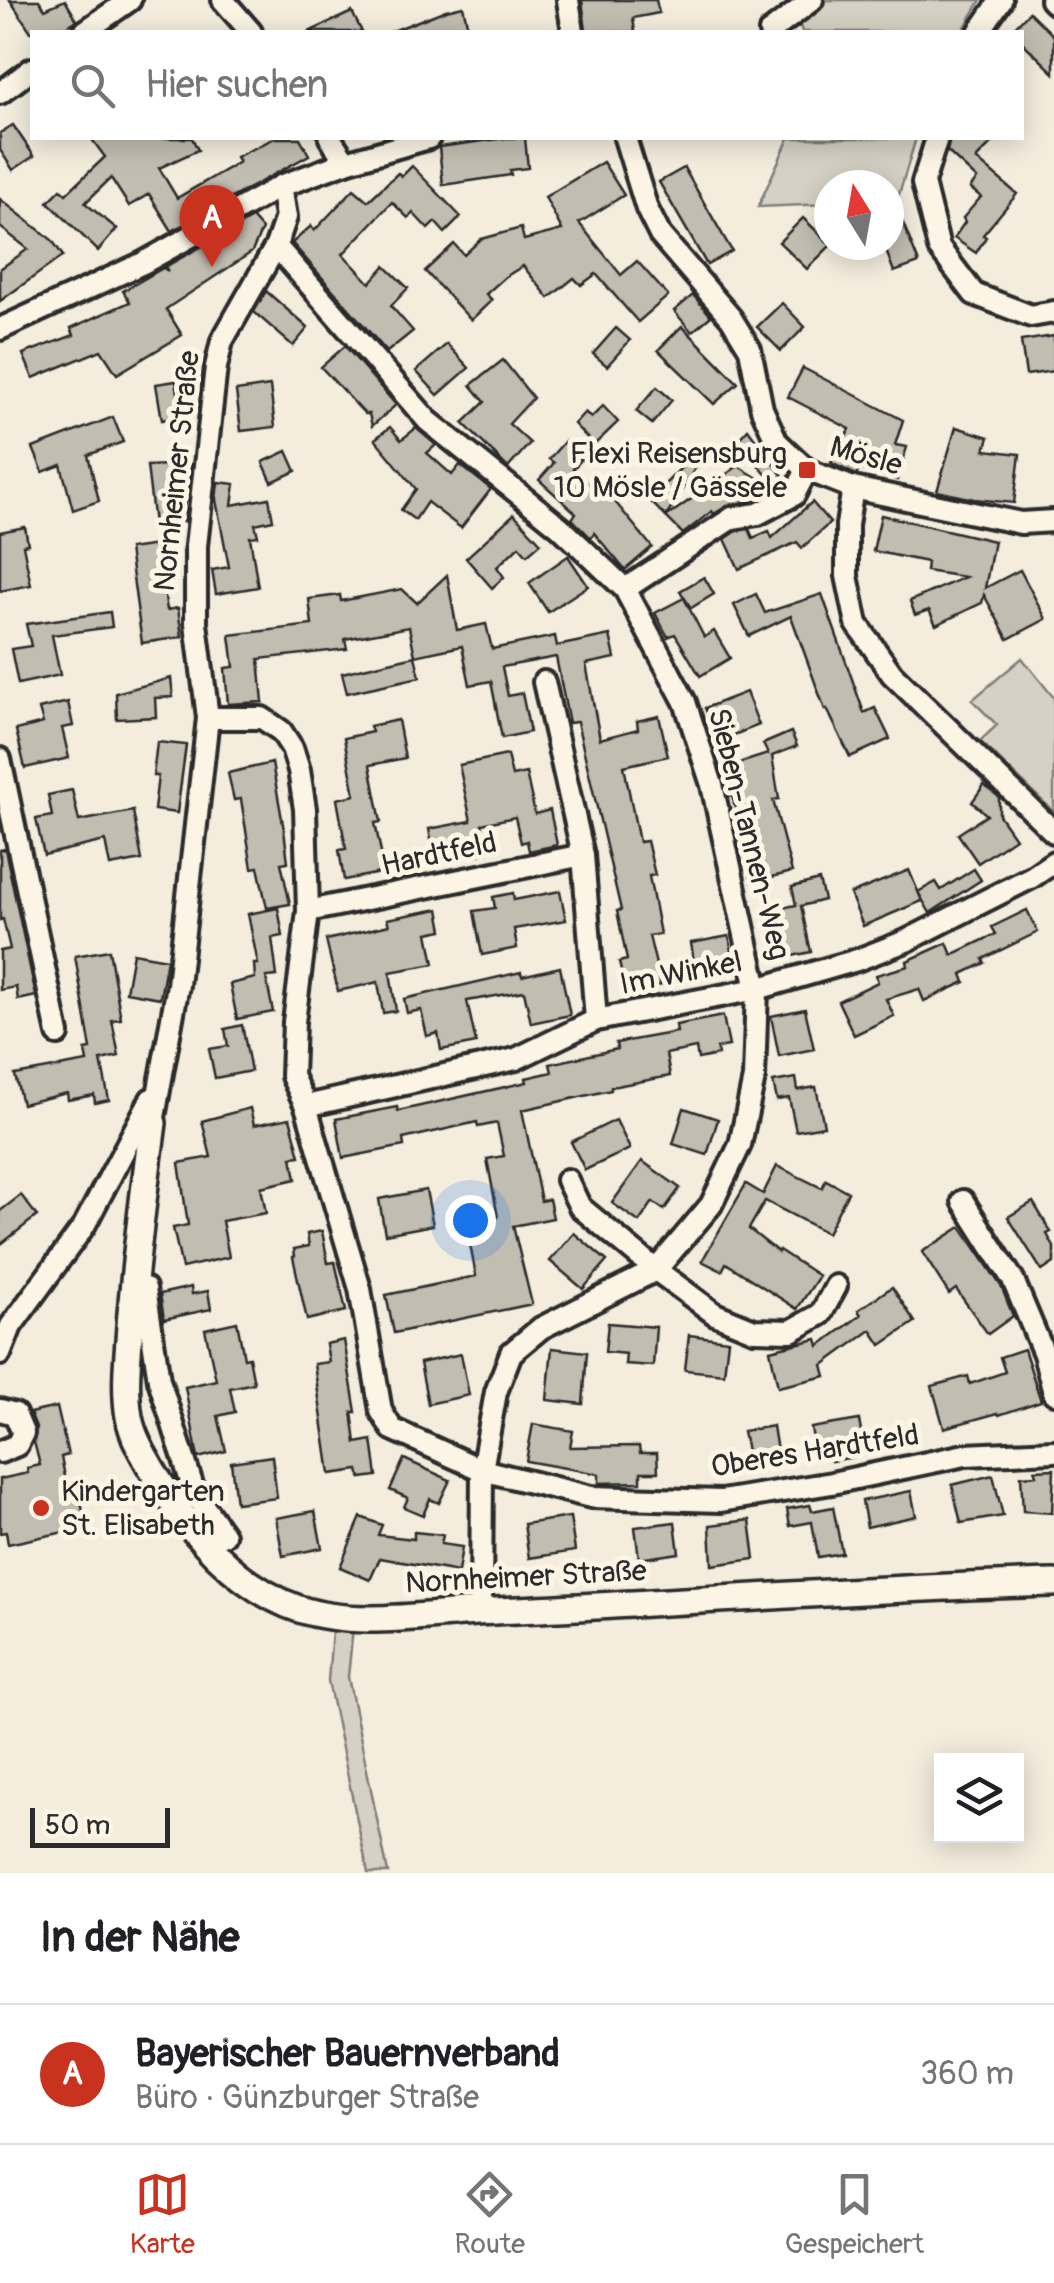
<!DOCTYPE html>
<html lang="de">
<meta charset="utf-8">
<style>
body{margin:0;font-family:Pangolin,sans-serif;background:#f2f2f2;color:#202124}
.controls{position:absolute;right:30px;bottom:30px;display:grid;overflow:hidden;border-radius:0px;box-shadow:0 5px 25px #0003}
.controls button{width:90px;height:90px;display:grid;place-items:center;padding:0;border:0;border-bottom:2px solid #e0e0e0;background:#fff;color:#202124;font:50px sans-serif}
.compass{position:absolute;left:814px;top:170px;width:90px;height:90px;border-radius:50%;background:#fff;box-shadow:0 5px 25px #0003;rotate:349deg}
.scale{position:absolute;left:30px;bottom:25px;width:140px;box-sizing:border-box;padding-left:10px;border:5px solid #2b2b2b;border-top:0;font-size:28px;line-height:35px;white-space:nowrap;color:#2b2b2b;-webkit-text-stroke:8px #fcf5e5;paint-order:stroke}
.you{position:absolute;left:470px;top:1220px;width:35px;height:35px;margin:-25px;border:8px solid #fff;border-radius:50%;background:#1a73e8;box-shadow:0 0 0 15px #1a73e833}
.badge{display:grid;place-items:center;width:65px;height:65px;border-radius:50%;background:#c8321e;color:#fff;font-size:32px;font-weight:700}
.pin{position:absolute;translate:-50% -82px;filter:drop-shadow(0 2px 5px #0008)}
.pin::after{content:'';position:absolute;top:52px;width:35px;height:30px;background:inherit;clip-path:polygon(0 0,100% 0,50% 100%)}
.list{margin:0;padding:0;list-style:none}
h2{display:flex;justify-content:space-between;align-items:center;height:130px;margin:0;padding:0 40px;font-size:42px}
h2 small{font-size:32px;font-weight:400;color:#757577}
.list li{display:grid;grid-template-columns:65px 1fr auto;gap:30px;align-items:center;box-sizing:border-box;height:140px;padding:0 40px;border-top:2px solid #e0e0e0}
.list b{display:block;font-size:38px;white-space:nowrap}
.list p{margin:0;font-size:32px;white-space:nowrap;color:#757577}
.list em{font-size:32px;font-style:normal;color:#757577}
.icon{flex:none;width:55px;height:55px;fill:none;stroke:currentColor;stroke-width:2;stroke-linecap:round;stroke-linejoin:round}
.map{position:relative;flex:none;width:1054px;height:1873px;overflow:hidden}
.search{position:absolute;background:#fff;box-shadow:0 5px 25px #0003;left:30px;right:30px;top:30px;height:110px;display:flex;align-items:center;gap:25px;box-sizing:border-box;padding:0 35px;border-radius:0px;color:#757577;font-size:38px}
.sheet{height:270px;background:#fff}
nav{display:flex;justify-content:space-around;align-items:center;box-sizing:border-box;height:140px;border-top:2px solid #e0e0e0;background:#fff;font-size:28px;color:#757577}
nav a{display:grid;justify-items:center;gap:5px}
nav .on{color:#c8321e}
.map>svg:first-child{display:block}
.green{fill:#d6d1c4;stroke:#807e78;stroke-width:2.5}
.building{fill:#c2bdb1;stroke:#2b2b2b;stroke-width:2.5}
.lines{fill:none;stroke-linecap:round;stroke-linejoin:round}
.minor-casing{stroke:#2b2b2b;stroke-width:28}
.tertiary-casing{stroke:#2b2b2b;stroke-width:32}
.minor{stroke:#fcf5e5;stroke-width:20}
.tertiary{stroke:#fcf5e5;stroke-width:25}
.poi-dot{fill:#c8321e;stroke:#fcf5e5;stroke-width:4}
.labels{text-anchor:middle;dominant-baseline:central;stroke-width:10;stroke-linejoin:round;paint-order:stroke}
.poi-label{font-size:30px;fill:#2b2b2b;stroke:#fcf5e5;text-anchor:end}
.street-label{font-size:30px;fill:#2b2b2b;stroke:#fcf5e5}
</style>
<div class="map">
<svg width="1054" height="1873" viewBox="0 0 1054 1873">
<rect width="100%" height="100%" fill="#f4edde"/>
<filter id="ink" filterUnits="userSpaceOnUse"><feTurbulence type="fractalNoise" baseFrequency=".01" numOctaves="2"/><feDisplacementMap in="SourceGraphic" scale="20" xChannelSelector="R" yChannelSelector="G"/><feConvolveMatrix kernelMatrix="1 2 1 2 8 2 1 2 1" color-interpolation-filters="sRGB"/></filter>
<g filter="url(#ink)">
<g class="green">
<polygon points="793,0 981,0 962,32 802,32"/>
<polygon points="789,138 916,138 897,201 889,202 889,185 829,185 829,204 758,207"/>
<polygon points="1022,658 1054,698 1054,812 980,741 997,725 972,700"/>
<polygon points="353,1628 348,1677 388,1873 368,1873 328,1681 332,1631"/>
</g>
<g class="building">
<polygon points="10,0 39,0 45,9 65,0 77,20 58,32 31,32"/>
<polygon points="582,0 656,0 659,13 633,18 635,32 586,32"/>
<polygon points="463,6 469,32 390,32 446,10"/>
<polygon points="352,12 362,32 309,32"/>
<polygon points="1029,12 1054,36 1054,73 1022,42 1022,32 1010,32"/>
<polygon points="13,125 34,156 13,170 0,150 0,133"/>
<polygon points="91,138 192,138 198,150 159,168 177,198 239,162 236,157 275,138 300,138 309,155 172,231 149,194 129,206 111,178 85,203 117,229 98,251 48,202 61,189 66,194 105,157"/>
<polygon points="506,138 525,138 528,168 510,170 511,175 443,185 439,147"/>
<polygon points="950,138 997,138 976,159 1017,194 983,235 986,237 976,253 954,238 965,222 963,218 981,197 970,188 977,179 947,151"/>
<polygon points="603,162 624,195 579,223 621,275 637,261 668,296 638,322 596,274 581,285 574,278 549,298 523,266 505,277 486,294 492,300 471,320 425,271 454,244 464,255 481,239 521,228 524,240 562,230 545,197"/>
<polygon points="412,166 461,217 445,233 435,222 428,229 413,213 408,218 392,202 343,254 370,283 385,266 408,288 391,306 413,331 387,352 292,243 311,226 314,231 354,189 368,201 398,173 402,176"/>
<polygon points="684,168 732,251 707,265 659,182"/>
<polygon points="889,188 919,263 894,272 884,245 889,245"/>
<polygon points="0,199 52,240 63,256 0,301 0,269 28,249 0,227"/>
<polygon points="252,218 262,229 252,252 166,309 182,335 117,374 101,350 33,378 23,354 74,335 71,328 130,302 123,291 163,268 168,271 165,267"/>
<polygon points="803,218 831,245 807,269 779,242"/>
<polygon points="266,291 308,328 293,346 254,312"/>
<polygon points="693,295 711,316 692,332 674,311"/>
<polygon points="782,303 805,327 781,351 757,327"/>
<polygon points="682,326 738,383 714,404 658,350"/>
<polygon points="616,328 630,340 607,366 593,354"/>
<polygon points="1054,336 1054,371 1026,375 1021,341"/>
<polygon points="447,344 469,368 438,395 416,371"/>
<polygon points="345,346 396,405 372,426 369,414 365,414 321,367"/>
<polygon points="503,360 533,398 509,424 530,443 508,468 463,423 485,402 471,385"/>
<polygon points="803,368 903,420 895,445 907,447 897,480 860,469 856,475 831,463 850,429 788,397"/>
<polygon points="176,381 182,416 162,420 156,384"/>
<polygon points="270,386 275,427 241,431 236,391"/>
<polygon points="657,387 672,400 652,424 636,411"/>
<polygon points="603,406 618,422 594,445 574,424 585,412 591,418"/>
<polygon points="113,417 123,442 88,455 99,501 73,510 61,465 43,472 33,448"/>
<polygon points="390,427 401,440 416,428 436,445 427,453 452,475 460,465 491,489 461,528 427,502 415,520 401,510 416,489 375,439"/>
<polygon points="956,427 989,437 985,450 1020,454 1014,503 974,499 937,491"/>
<polygon points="748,429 786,480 784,485 778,488 737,441"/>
<polygon points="565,441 581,460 573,469 592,486 598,481 652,547 625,570 594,533 591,538 572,519 576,513 539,480 554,463 549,459"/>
<polygon points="702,447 706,450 666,517 649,500"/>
<polygon points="287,451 296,471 272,482 263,462"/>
<polygon points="191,464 188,490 185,490 185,521 154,524 147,466"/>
<polygon points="738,466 771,486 750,501 729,505 714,514 712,511 683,534 666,517"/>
<polygon points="218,482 235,484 232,505 269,498 273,520 255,524 258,536 250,537 258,587 216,594 212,570 229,567 216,500"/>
<polygon points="812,502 830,523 802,548 797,542 739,569 725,539 737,531 749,529 753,538 769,531 772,538"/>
<polygon points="514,514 541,543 527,555 519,546 497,567 504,577 492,588 466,558"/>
<polygon points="881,515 994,541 985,588 1020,570 1046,619 1008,639 984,595 982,603 936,625 929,610 915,615 910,601 965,577 926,571 927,562 873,551"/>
<polygon points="25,527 28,544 23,545 31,585 0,591 0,532"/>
<polygon points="157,545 167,610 178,608 182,637 142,643 129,549"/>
<polygon points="568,556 588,586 548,612 529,583"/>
<polygon points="447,575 457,630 486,624 492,649 555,636 557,646 610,635 615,658 586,664 600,739 638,729 637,721 659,716 668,756 624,766 639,842 647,841 655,875 649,876 660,934 649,936 661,985 626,993 619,962 627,960 617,911 621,910 577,722 569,723 556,657 502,667 508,696 522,693 530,732 502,738 491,681 470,685 462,646 415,656 409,627 345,639 347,649 259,659 263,702 228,704 225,668 234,667 230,635 312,625 309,599 340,595 341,601 402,589 417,603"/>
<polygon points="704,577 714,594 691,608 680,591"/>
<polygon points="756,594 765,613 822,594 864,713 875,708 890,739 850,757 827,709 825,710 791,616 749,636 734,605"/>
<polygon points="684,598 704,637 714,631 730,658 700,676 675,634 668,637 655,613"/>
<polygon points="110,612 112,627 52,635 60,675 18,684 11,649 31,646 26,624"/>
<polygon points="415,656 420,677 347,693 342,673"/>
<polygon points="171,678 173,697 155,698 156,717 117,719 116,693"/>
<polygon points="746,692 759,725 719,741 705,708"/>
<polygon points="68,702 73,726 62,728 69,758 25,768 16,730 43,723 39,709"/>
<polygon points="398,720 405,758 370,765 381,822 375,823 385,872 344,880 339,850 346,849 337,799 355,795 344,738 372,732 370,726"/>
<polygon points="791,732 797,746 772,756 779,799 773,800 792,872 752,882 732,795 729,796 721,769 768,754 763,744"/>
<polygon points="157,742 186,745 177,813 154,810 158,776 153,776"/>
<polygon points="507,755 512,776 526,773 535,814 550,810 557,845 529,851 527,841 521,843 515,817 482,824 487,853 435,862 429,829 471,821 459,765"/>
<polygon points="272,763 284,830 288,862 281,863 290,904 267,908 258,867 252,868 241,799 234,800 228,773"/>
<polygon points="984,785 999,797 999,815 1015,838 978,863 958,834 987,815 972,802"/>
<polygon points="72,790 79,821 133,811 142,860 110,866 105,841 44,855 36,819 52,816 48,795"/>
<polygon points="5,849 36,996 18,1000 16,987 0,990 0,951 10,949 3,919 0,920 0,850"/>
<polygon points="974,869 981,880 930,913 918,892 936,882 941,890"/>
<polygon points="909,870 922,901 863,926 850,894"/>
<polygon points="819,880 824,900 801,906 811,952 778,959 767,911 796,905 792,887"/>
<polygon points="560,891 566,920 514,929 517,948 482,955 474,911 495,908 493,897 513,893 514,900"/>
<polygon points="278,908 283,936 272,938 277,976 266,977 273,1012 237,1019 230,984 255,978 254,964 258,964 248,914"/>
<polygon points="439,909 443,930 428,933 434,964 390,972 396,1011 383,1013 378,982 338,991 326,940 389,925 387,919"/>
<polygon points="1027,910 1038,932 983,959 985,963 962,974 965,982 924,1001 919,989 886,999 894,1016 854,1035 838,1001 878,982 876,975 908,966 907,961 947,943 952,955 996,934 992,927"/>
<polygon points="729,936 735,968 696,975 691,943"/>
<polygon points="109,950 121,1019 112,1020 119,1056 101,1060 109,1100 95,1103 94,1095 68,1100 67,1093 22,1104 15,1075 87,1062 85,1050 91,1049 75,956"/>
<polygon points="133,953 167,959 160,998 126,992"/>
<polygon points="560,967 570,1015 531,1023 524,991 467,1001 476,1043 441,1050 438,1033 427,1036 421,1010 407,1013 404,999 521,972 522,976"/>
<polygon points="805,1009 814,1049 779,1056 771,1016"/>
<polygon points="723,1016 729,1046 717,1048 718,1055 698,1059 696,1048 666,1054 670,1076 611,1087 611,1090 522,1110 541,1201 549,1199 553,1218 513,1226 532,1304 394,1333 386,1295 476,1276 466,1223 498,1217 487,1159 504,1156 497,1123 478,1127 477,1122 403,1139 404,1146 343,1158 336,1119 397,1107 398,1111 527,1082 526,1078 552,1072 550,1064 617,1049 616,1043 677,1032 676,1025"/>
<polygon points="242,1025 251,1071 215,1078 209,1049 228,1046 225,1029"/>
<polygon points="796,1078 798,1090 816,1087 824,1126 796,1131 789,1098 777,1100 773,1082"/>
<polygon points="250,1108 254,1125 290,1118 300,1156 292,1157 296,1179 261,1187 266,1213 222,1221 229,1257 182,1268 173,1228 188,1225 179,1163 211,1157 202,1121"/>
<polygon points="684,1108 718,1119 707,1155 673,1144"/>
<polygon points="616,1120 630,1149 585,1170 571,1142"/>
<polygon points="642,1161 680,1188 664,1210 653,1202 639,1222 612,1203"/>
<polygon points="777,1166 822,1188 826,1180 848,1192 827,1233 765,1201 749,1229 778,1252 779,1250 819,1276 797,1309 726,1263 722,1271 702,1261 746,1184 763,1194"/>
<polygon points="426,1190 433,1225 385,1234 379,1199"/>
<polygon points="21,1195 37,1216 0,1245 0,1211"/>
<polygon points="1033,1202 1051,1232 1047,1234 1054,1247 1054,1263 1042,1271 1008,1217"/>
<polygon points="961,1227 1001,1286 1013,1316 988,1334 956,1289 949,1294 922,1252"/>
<polygon points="322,1231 328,1263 335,1262 346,1311 307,1320 293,1257 295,1256 294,1249 309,1246 307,1234"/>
<polygon points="574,1233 607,1261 583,1289 550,1261"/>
<polygon points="191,1287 192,1294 208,1291 211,1309 164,1319 160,1294"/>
<polygon points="892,1287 915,1322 881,1345 871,1330 823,1365 826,1376 778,1387 770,1350 817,1339 819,1346 861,1315 858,1310"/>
<polygon points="237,1322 244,1358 249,1357 254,1383 230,1388 235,1412 218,1416 226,1451 198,1458 185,1387 216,1380 205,1329"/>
<polygon points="608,1323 656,1327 653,1366 625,1364 626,1354 605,1352"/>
<polygon points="689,1335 728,1340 724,1374 685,1370"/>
<polygon points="344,1340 356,1412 352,1412 356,1443 372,1440 377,1476 361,1478 359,1470 330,1474 314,1364 329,1362 326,1344"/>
<polygon points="552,1348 587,1352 583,1404 547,1400"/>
<polygon points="1024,1349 1041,1401 999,1415 998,1413 944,1428 932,1386 968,1376 970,1384 1005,1372 1000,1357"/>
<polygon points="461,1354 469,1395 428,1404 420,1363"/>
<polygon points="57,1407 68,1455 61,1457 68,1491 72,1495 79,1493 85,1521 68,1525 69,1531 8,1544 6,1532 0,1533 0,1479 28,1473 27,1468 40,1465 34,1442 36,1428 30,1413"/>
<polygon points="859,1420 864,1450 853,1452 854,1457 831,1461 828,1448 815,1450 811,1428"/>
<polygon points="533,1424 573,1431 570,1447 639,1446 640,1453 657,1453 658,1472 641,1472 641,1482 599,1483 599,1474 526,1461"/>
<polygon points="773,1426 778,1457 749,1462 743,1431"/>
<polygon points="272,1456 277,1498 236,1503 231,1462"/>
<polygon points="404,1459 450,1480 439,1503 430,1499 423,1515 404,1507 408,1498 390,1490"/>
<polygon points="1054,1469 1052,1513 1023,1511 1021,1476 1036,1475 1035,1470"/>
<polygon points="993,1475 1003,1516 961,1523 952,1485"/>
<polygon points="911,1491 916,1516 867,1527 862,1501"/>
<polygon points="810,1505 812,1511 833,1507 842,1553 818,1557 812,1522 790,1526 787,1509"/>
<polygon points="315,1511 322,1548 283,1556 276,1518"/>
<polygon points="361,1517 382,1525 378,1535 414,1539 414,1532 443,1535 441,1544 462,1547 458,1572 380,1558 370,1580 340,1567"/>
<polygon points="570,1517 575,1551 529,1558 524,1524"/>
<polygon points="750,1520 755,1559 712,1565 710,1525"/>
<polygon points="675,1522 679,1553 639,1559 635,1527"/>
</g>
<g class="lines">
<defs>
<g id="minor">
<polyline points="223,0 251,32"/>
<polyline points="568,0 573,32"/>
<polyline points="1051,0 1054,3"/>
<polyline points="84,32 130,0"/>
<polyline points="770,32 812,0"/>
<polyline points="979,32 1001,0"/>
<polyline points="0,93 32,69"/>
<polyline points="330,138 346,162"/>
<polyline points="625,138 647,209 660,235 731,318 750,349 762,409 777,442 807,470 853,488 1021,523 1054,521"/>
<polyline points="937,138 923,183 939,248 974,294 1031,316 1054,312"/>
<polyline points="276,246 428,421 560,527 625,589 685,702 712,785 757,989 754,1078 740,1145 711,1205 656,1270 541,1328 511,1353 496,1392 482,1470 481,1611"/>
<polyline points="0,329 143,263 281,186 346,162 429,138"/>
<polyline points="853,488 847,525 847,576 857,624 892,674 1054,832"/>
<polyline points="625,589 732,518 758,514 794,495 807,470"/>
<polyline points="544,682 583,855 596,1020"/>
<polyline points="208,718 262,718 281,731 292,748 299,770 305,809 308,911 294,1022 292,1076 306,1106 360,1289 381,1411 392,1429 482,1470 591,1497 721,1501 832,1483 965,1455 1054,1451"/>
<polyline points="0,759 58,1034"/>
<polyline points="308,911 583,855"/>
<polyline points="306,1106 516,1059 596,1020 757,989 857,960 906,941 1032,877 1054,862"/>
<polyline points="153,1123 178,985 208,718 196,623 196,546 216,367 222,341 276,246 286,217 281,186"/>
<polyline points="567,1180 580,1207 656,1270 715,1314 754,1330 791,1331 821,1314 836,1286"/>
<polyline points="963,1201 1013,1280 1044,1354 1054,1393"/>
<polyline points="145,1288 159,1380 195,1494 224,1535"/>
<polyline points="0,1354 11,1326 84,1226 151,1099"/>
<polyline points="0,1410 15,1414 23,1433 17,1445 0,1452"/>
</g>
<path id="tertiary" d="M 153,1123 C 144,1191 135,1258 130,1326 C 128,1356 124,1387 129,1417 C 133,1439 146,1459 157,1478 C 191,1533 236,1587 299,1609 C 359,1629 433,1613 495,1611 C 681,1603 867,1588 1054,1583"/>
</defs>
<use href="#minor" class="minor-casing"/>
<use href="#tertiary" class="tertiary-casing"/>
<use href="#minor" class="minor"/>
<use href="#tertiary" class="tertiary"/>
</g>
</g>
<g class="poi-dot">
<rect x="797" y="460" width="20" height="20" rx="5"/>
<circle cx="41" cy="1508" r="10"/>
</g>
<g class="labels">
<g class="poi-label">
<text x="787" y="453">Flexi Reisensburg<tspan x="787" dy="34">10 Mösle / Gässele</tspan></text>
<text x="61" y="1491" text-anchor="start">Kindergarten<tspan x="61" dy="34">St. Elisabeth</tspan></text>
</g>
<g class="street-label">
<text transform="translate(866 456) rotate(16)">Mösle</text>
<text transform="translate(177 471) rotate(-84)">Nornheimer Straße</text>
<text transform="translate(749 834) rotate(76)">Sieben-Tannen-Weg</text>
<text transform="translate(439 854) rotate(-12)">Hardtfeld</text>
<text transform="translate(681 973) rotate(-11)">Im Winkel</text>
<text transform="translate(815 1451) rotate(-9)">Oberes Hardtfeld</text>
<text transform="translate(526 1577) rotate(-3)">Nornheimer Straße</text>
</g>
</g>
</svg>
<div class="controls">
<button><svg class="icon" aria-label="layers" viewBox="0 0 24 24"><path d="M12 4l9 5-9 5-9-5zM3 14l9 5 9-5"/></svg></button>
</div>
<svg class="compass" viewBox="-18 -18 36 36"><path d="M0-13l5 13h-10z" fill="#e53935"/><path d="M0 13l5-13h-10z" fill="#757577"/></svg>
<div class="scale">50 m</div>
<div class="you"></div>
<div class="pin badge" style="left:212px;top:267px">A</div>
<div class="search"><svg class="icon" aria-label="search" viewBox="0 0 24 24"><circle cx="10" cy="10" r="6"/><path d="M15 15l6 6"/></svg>Hier suchen</div>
</div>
<section class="sheet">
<h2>In der Nähe<small></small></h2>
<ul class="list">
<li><span class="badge">A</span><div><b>Bayerischer Bauernverband</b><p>Büro · Günzburger Straße</p></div><em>360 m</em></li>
</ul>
</section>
<nav>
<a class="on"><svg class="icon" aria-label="map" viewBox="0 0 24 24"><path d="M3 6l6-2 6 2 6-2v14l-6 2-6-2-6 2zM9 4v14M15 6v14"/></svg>Karte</a>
<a><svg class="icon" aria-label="directions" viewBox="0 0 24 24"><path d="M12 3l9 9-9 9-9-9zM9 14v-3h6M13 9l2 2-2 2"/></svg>Route</a>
<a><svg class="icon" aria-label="saved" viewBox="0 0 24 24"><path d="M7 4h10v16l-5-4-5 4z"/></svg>Gespeichert</a>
</nav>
